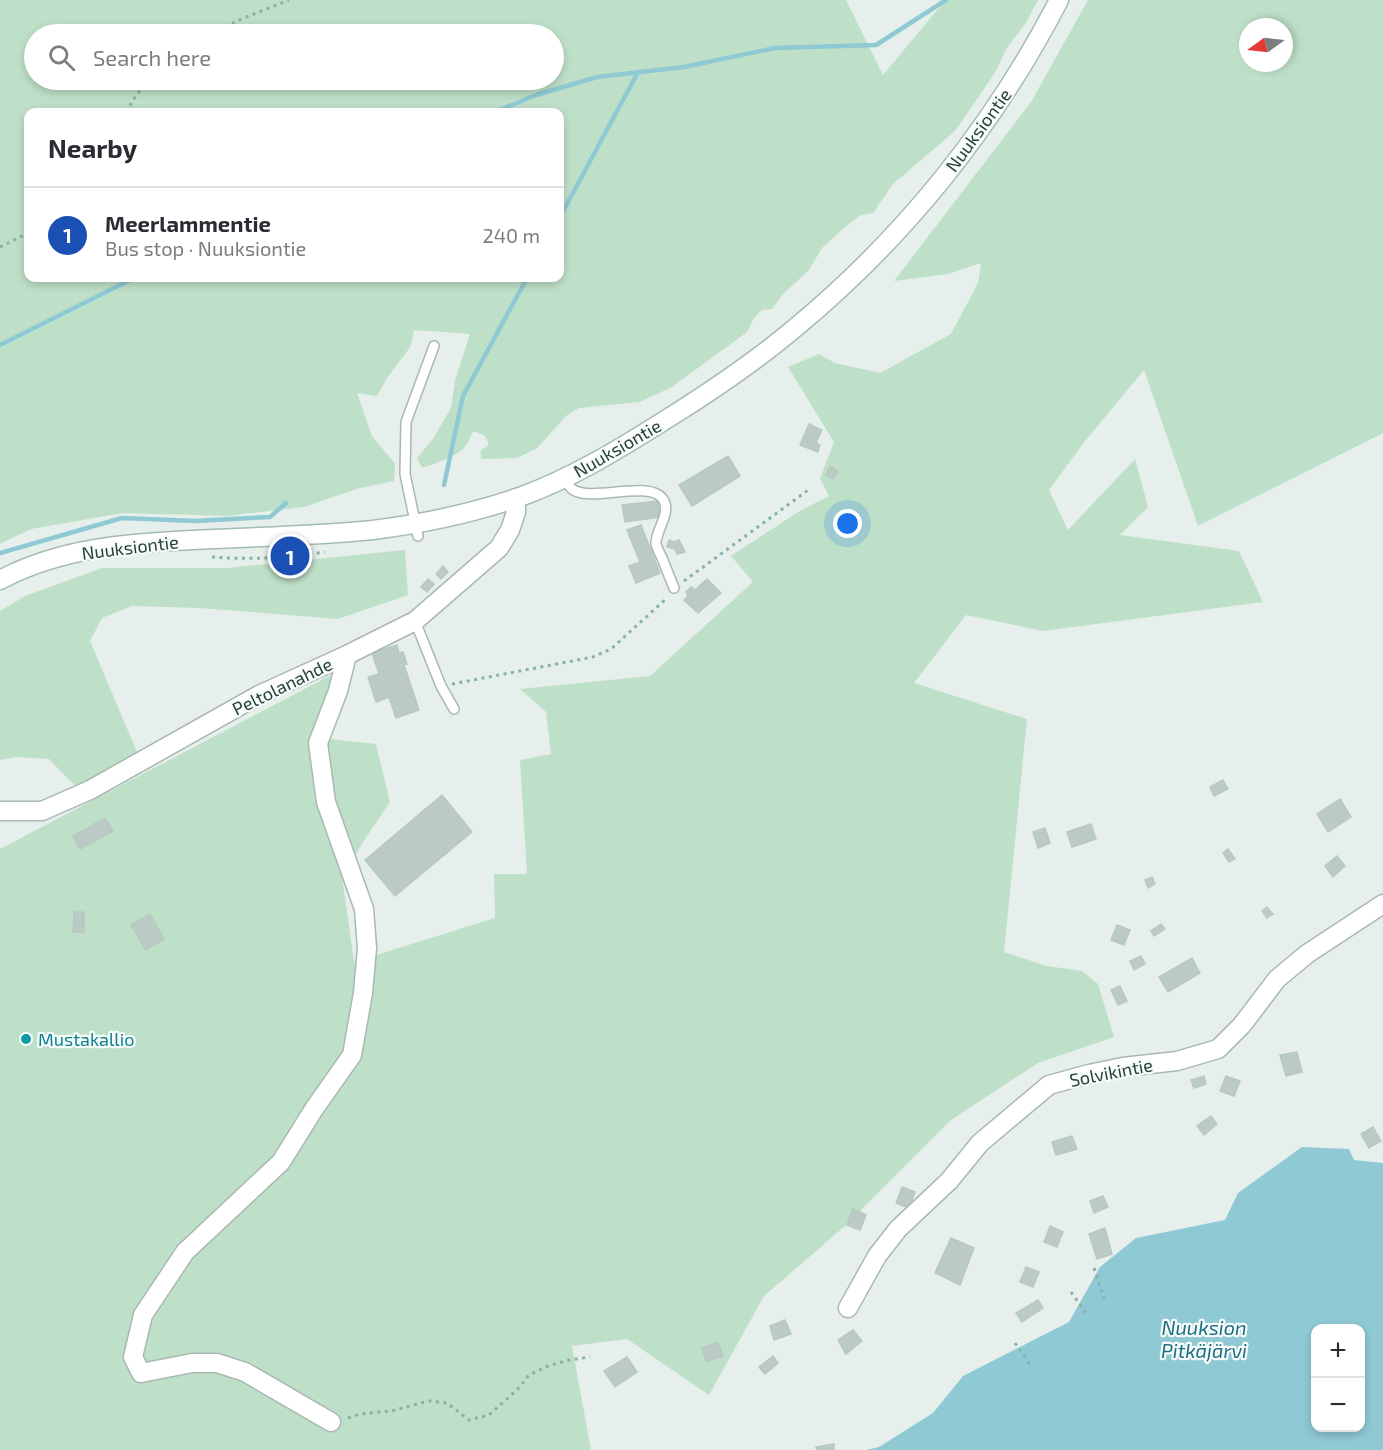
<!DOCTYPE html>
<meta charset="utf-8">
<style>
body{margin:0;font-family:"Exo 2",sans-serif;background:#f7f7f7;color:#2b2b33}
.controls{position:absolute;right:18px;bottom:18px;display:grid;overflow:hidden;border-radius:12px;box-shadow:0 3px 9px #0003}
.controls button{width:54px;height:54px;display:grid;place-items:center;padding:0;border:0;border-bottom:2px solid #e1e1e2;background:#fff;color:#2b2b33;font:30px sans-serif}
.compass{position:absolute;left:1239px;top:18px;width:54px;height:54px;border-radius:50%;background:#fff;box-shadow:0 3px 9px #0003;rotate:255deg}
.you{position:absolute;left:848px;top:524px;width:21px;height:21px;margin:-15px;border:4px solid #fff;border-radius:50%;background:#1a73e8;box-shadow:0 0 0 9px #1a73e833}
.badge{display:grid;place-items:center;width:39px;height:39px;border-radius:50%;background:#855347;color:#fff;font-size:20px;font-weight:700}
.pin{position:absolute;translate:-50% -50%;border:3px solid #fff;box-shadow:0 2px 6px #0006}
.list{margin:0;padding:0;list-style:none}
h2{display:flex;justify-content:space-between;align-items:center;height:78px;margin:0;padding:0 24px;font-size:26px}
h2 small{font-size:20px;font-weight:400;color:#7c7c81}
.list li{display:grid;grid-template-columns:39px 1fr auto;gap:18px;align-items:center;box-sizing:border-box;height:96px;padding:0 24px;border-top:2px solid #e1e1e2}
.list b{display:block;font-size:22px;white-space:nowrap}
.list p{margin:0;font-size:20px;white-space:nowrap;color:#7c7c81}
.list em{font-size:20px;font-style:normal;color:#7c7c81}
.icon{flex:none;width:33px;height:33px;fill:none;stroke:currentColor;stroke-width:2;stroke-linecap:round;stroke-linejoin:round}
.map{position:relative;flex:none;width:1383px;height:1450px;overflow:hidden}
.search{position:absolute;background:#fff;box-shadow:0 3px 9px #0003;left:24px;top:24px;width:540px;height:66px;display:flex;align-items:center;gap:15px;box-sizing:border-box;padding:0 21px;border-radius:33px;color:#7c7c81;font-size:22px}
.panel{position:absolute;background:#fff;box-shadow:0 3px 9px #0003;left:24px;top:108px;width:540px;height:174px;border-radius:12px}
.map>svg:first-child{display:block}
.green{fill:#bfe0c8;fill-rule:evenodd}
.water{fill:#8ec9d4;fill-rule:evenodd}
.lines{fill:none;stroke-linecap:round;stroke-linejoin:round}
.stream{stroke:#8ec9d4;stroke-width:4.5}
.building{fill:#bbcac4;stroke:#b8c9c2;stroke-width:1.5}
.lane-casing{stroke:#a8b8b2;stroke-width:12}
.street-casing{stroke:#a8b8b2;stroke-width:21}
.secondary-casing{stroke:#a4bbb3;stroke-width:21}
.path{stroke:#86b3a5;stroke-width:3;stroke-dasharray:3 4.5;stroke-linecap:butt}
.lane{stroke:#fff;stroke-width:9}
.street{stroke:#fff;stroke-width:18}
.secondary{stroke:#fff;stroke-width:18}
.culture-dot{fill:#0f9aa8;stroke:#f7fbf9;stroke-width:2}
.labels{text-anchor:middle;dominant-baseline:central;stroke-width:4.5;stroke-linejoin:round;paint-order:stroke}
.street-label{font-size:18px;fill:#24423a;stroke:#f7fbf9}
.culture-label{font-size:18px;fill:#0d838f;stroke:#f7fbf9;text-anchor:start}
.water-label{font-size:20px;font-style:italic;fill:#1c6f80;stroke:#f7fbf9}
</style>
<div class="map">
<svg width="1383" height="1450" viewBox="0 0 1383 1450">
<rect width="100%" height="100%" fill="#e6efeb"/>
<g class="green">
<path d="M 0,0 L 846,0 L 883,75 L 938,9 L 949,0 L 1038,0 L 1026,23 L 1006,49 L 996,71 L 956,130 L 893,184 L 873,213 L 861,215 L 845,227 L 822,248 L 809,270 L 782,295 L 772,309 L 762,310 L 754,318 L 747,332 L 672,387 L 640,402 L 579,408 L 566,416 L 537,448 L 517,458 L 482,459 L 480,451 L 489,445 L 485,436 L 473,431 C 470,437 468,444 463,449 C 452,458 436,463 422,468 L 417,458 L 433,439 L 451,408 L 455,380 L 470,334 L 414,330 L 411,346 L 387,378 L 377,396 L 357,393 L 372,436 L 395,464 L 394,481 L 360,488 L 304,507 L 227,516 L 123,513 L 31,529 L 0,544 ZM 34,34 L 554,34 L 554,80 L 34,80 ZM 28,112 L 560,112 L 560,278 L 28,278 Z"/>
<path d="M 1088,0 L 1383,0 L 1383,433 L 1198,526 L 1144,370 L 1085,441 L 1049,490 L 1068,530 L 1135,459 L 1148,507 L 1120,535 L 1239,551 L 1263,602 L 1043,631 L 966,615 L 914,683 L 1027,719 L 1004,952 L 1047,966 L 1082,971 L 1098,984 L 1114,1037 L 1038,1063 L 951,1120 L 845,1226 L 764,1296 L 709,1395 L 627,1339 L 572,1346 L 591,1450 L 0,1450 L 0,849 L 352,664 L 328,739 L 376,744 L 390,802 L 365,839 L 342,877 L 354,962 L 495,918 L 494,874 L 527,874 L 520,760 L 551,754 L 546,712 L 520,689 L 650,676 L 753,582 L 731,556 L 798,512 L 829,496 L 820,479 L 834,442 L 788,367 L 819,354 L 835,363 L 880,373 L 951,334 L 978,283 L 981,263 L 948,274 L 894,281 L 1031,102 ZM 1248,27 L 1284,27 L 1284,63 L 1248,63 Z"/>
<polygon points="405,550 408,595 338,619 200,608 132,606 102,618 90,641 137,752 78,789 49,759 16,757 0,760 0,611 25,596 102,568 227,568"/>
</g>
<path class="water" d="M 1302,1147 L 1349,1149 L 1354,1160 L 1383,1163 L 1383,1450 L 866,1450 L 879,1447 L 933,1413 L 963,1376 L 1069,1322 L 1100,1267 L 1136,1238 L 1225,1220 L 1238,1193 ZM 1316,1328 L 1360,1328 L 1360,1428 L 1316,1428 Z"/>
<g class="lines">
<g class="stream">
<polyline points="495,112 536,95 597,77 684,67 775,48 876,45 946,0"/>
<polyline points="560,217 638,72"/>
<polyline points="0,345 134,278"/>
<polyline points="444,485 463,396 527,278"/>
<polyline points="0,553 122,518 195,521 270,517 286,503"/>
</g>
</g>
<g class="building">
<polygon points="809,424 822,430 816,443 820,445 818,452 800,445"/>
<polygon points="728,456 740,476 692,506 679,485"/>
<polygon points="830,466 838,471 833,479 826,475"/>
<polygon points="658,501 660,517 625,522 622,505"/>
<polygon points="641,525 660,573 636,583 629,566 640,562 627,530"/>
<polygon points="669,540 674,542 679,540 685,552 677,554 675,549 667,547"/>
<polygon points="443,566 448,572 441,579 436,574"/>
<polygon points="428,579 434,584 427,592 421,587"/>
<polygon points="707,579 721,593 698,613 684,600 688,596 686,592 691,587 695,590"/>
<polygon points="397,645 399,653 403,652 407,664 404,665 419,710 396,718 389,697 376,702 368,677 379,674 372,653"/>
<polygon points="1223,780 1228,789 1214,796 1210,787"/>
<polygon points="442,795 472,832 395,896 365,860"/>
<polygon points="1340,799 1351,817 1328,832 1317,814"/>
<polygon points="105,818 113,831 80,849 73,836"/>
<polygon points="1091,824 1096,839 1072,847 1067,832"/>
<polygon points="1045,828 1050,843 1038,848 1033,832"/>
<polygon points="1228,849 1235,859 1229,862 1223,853"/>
<polygon points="1337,856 1345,866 1333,877 1325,866"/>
<polygon points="1152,877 1155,884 1148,888 1145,880"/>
<polygon points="1267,907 1273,914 1267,918 1262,911"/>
<polygon points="74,912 84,912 84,932 73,932"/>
<polygon points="150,914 164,939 146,950 131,925"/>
<polygon points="1161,924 1165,929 1154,936 1151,931"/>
<polygon points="1117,925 1130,930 1124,945 1111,940"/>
<polygon points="1141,956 1145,964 1134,970 1130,961"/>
<polygon points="1192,958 1200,973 1168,992 1159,977"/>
<polygon points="1120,986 1127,1001 1118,1005 1111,990"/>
<polygon points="1297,1052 1302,1072 1286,1076 1280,1055"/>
<polygon points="1204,1076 1206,1084 1194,1088 1191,1080"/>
<polygon points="1226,1076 1240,1081 1234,1096 1220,1091"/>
<polygon points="1211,1116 1217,1124 1204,1135 1197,1126"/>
<polygon points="1373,1127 1381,1141 1369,1148 1361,1134"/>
<polygon points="1072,1136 1077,1149 1056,1155 1052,1142"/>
<polygon points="902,1187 915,1192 909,1208 896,1203"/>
<polygon points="1103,1196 1108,1207 1094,1213 1090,1201"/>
<polygon points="853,1209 866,1215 860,1230 847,1225"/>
<polygon points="1050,1226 1063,1232 1057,1247 1044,1242"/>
<polygon points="1105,1228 1112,1254 1097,1259 1089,1234"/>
<polygon points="951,1238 974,1248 960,1285 935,1273"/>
<polygon points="1026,1267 1039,1272 1033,1287 1020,1282"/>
<polygon points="1038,1300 1043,1308 1022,1322 1016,1313"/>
<polygon points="785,1320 791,1334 774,1340 770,1326"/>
<polygon points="853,1330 862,1341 846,1354 838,1340"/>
<polygon points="718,1342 723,1356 706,1362 702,1348"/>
<polygon points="773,1356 778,1363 765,1374 759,1367"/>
<polygon points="627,1357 637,1372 615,1387 604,1371"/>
<polygon points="834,1444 834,1450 817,1450 816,1447"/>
</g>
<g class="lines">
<defs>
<g id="lane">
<path d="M 564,478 C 566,481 569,487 572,489 C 589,503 649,479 663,499 C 672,513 655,531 656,544 C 657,548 660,554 662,558 C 666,568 670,578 674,588"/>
<polyline points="418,536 405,474 406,422 434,346"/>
<polyline points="415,621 441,686 454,709"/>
</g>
<g id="street">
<polyline points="0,811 42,811 90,790 259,695 347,655 415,621 499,548 510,530 516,512 516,498"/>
<polyline points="848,1308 877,1256 898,1229 949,1181 980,1143 1049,1085 1089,1074 1123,1067 1177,1061 1218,1049 1242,1025 1277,979 1307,954 1383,904"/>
<polyline points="331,1422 245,1372 217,1363 192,1363 141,1373 133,1357 143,1315 185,1252 281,1162 314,1109 352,1055 363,993 367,948 364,909 326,802 318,743 338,691 347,655"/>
</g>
<path id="secondary" d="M 0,580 C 60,548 127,543 193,540 C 253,537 313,536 373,530 C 421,524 470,514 517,498 C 571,479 621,448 670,417 C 713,390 756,361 795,328 C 904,238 994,126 1059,0"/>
</defs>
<use href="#lane" class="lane-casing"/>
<use href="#street" class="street-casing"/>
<use href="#secondary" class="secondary-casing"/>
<g class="path">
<polyline points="212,34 239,20 289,0"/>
<polyline points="126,112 137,94 150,80"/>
<polyline points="0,247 28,233"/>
<path d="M 212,557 C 249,560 288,558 325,552"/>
<polyline points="684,581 811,488"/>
<polyline points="452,684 593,657 611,649 667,598"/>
<polyline points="1094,1268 1105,1302"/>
<polyline points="1071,1292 1088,1316"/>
<polyline points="1015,1343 1030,1365"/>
<polyline points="348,1418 360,1414 391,1411 429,1401 447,1403 469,1420 489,1415 518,1389 529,1375 548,1366 569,1360 590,1357"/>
</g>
<use href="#lane" class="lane"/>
<use href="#street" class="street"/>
<use href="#secondary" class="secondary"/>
</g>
<circle class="culture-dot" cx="26" cy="1039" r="6"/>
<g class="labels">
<g class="street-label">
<text transform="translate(978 130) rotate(-54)">Nuuksiontie</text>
<text transform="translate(617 448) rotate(-30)">Nuuksiontie</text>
<text transform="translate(130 547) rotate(-7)">Nuuksiontie</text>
<text transform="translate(282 686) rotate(-26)">Peltolanahde</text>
<text transform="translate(1111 1072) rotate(-11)">Solvikintie</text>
</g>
<g class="culture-label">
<text x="38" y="1039">Mustakallio</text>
</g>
<g class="water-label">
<text x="1204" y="1327">Nuuksion<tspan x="1204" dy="23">Pitkäjärvi</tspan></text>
</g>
</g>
</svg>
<div class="controls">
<button>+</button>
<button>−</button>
</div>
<svg class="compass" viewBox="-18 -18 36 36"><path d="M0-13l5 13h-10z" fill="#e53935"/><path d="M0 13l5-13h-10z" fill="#7c7c81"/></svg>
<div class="you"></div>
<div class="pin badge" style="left:290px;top:556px;background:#1a4fb4">1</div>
<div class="search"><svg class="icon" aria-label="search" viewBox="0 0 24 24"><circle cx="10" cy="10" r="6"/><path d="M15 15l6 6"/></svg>Search here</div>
<section class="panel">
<h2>Nearby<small></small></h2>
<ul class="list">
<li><span class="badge" style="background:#1a4fb4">1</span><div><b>Meerlammentie</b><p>Bus stop · Nuuksiontie</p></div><em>240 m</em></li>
</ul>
</section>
</div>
